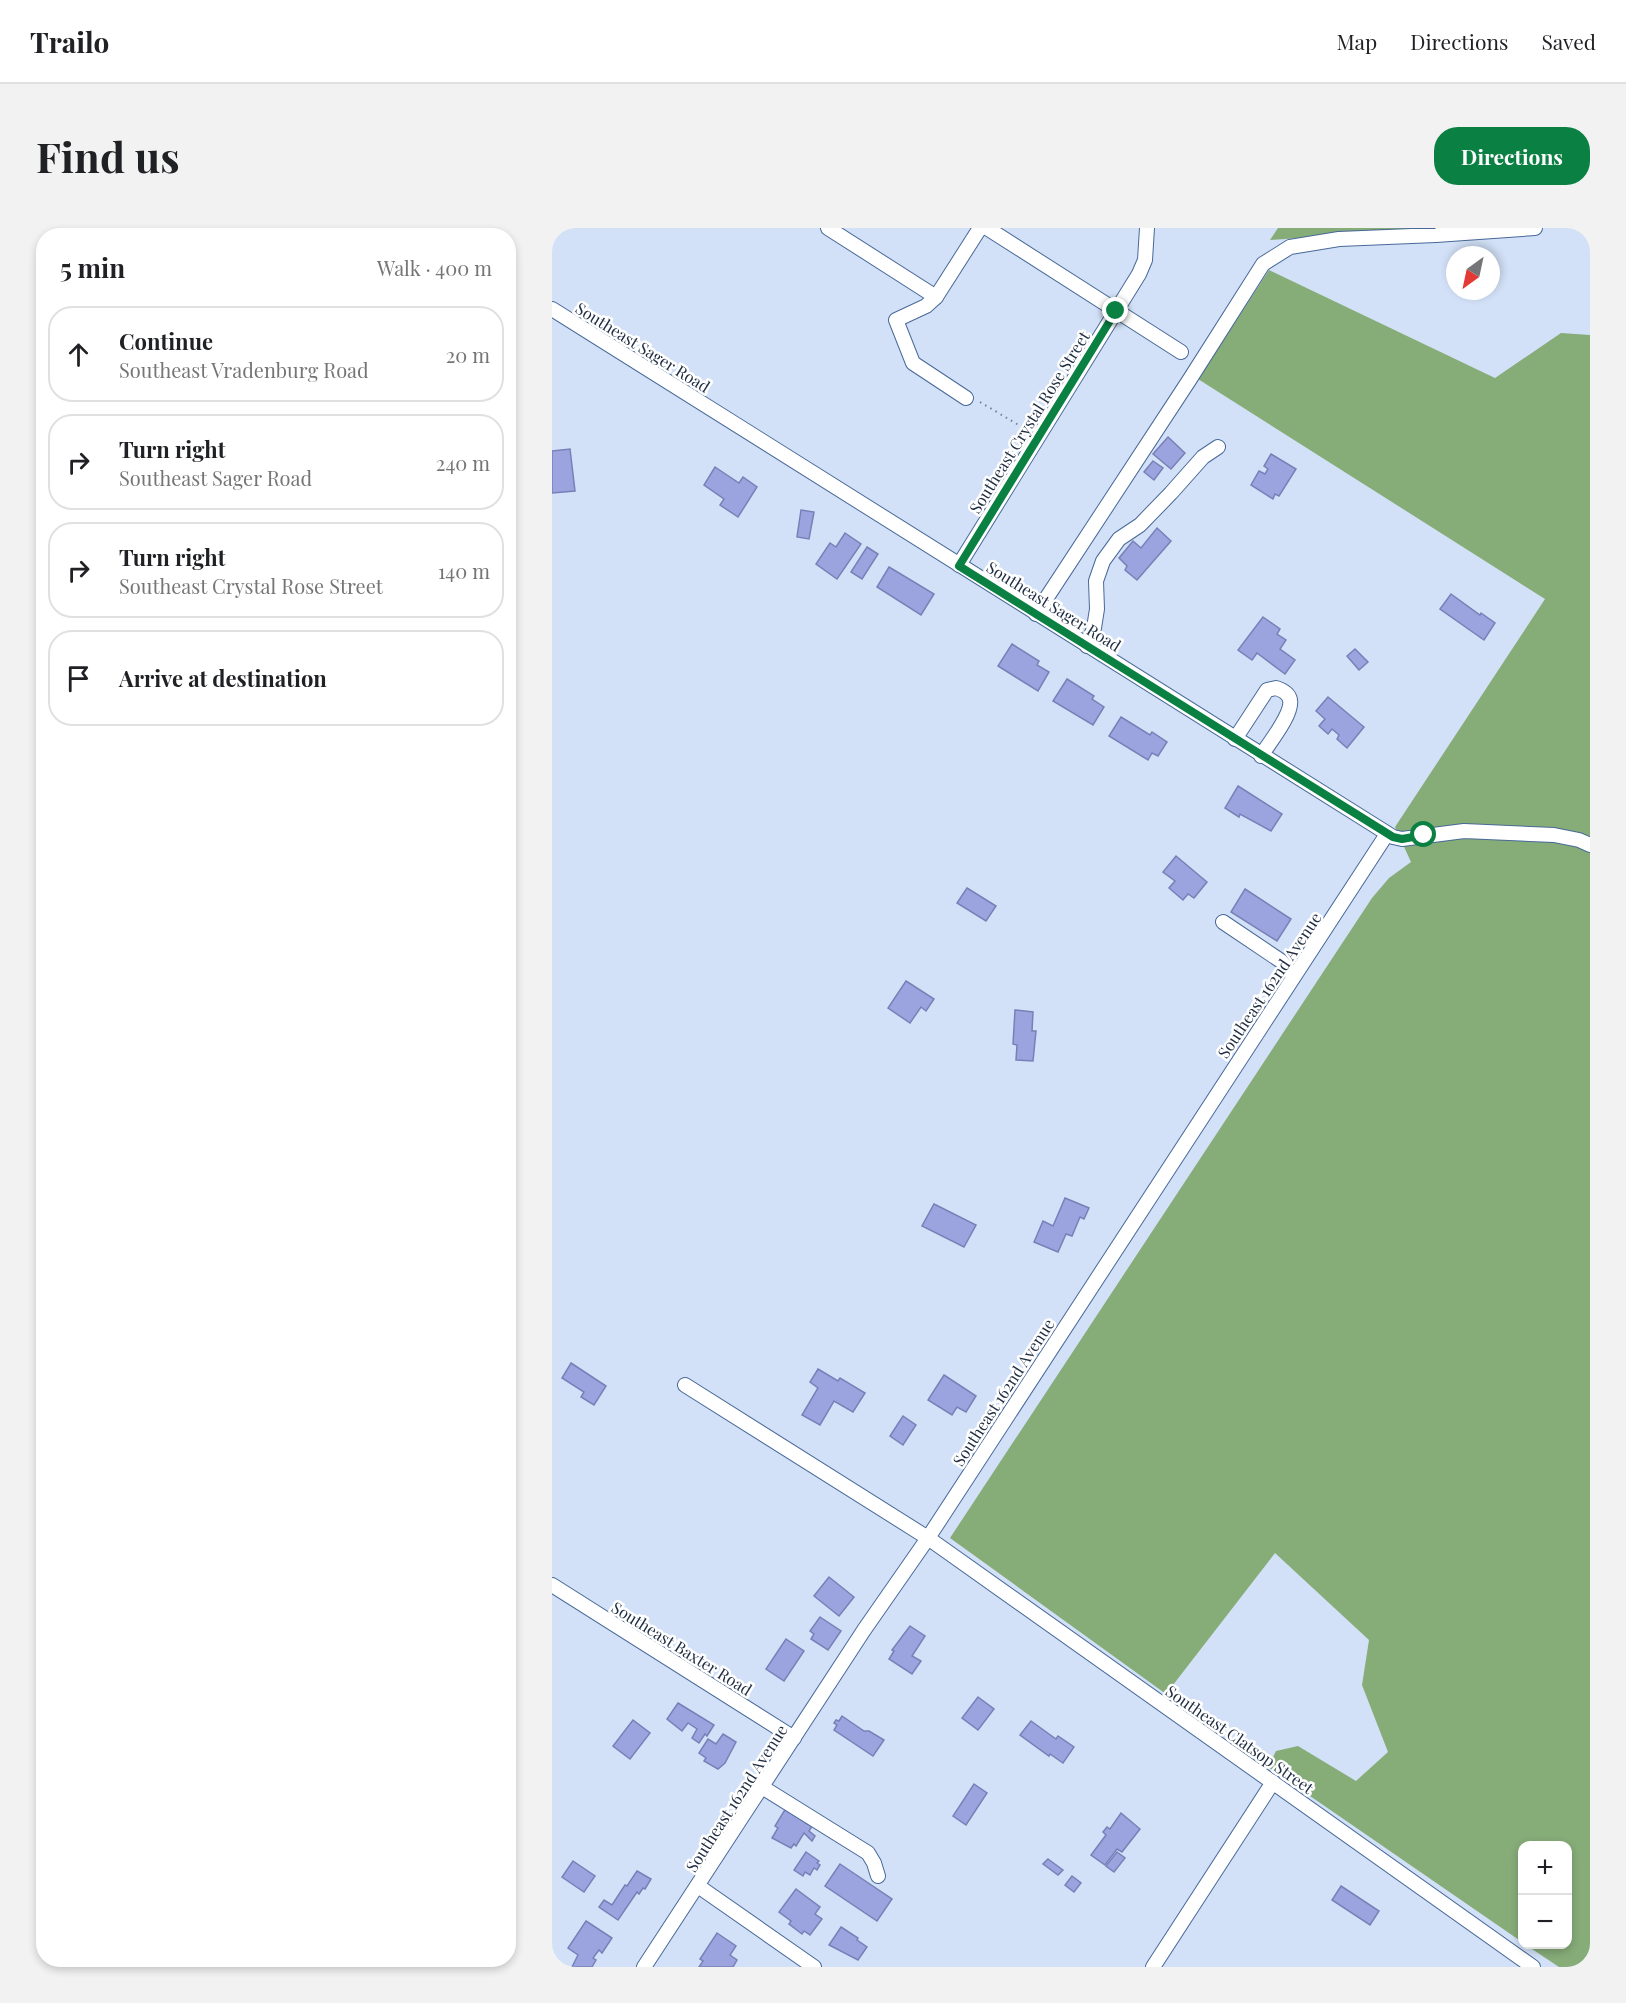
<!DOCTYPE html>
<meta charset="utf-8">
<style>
:root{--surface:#fff;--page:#f2f2f2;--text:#202124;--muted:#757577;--line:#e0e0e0;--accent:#0b8043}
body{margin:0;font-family:"Playfair Display",serif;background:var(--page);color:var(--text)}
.controls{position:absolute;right:18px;bottom:18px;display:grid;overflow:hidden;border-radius:12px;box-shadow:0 3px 9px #0003}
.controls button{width:54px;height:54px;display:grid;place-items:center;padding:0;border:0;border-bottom:2px solid var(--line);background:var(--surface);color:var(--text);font:30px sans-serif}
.compass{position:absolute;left:894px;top:18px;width:54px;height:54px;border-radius:50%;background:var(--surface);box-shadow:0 3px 9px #0003;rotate:213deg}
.stop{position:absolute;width:18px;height:18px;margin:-14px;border:4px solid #0b8043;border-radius:50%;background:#fff}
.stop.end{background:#0b8043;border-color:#fff;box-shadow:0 2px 6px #0008}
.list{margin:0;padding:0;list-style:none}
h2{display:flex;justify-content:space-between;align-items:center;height:78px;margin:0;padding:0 24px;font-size:26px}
h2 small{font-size:20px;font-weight:400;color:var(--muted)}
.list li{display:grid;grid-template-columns:39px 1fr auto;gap:18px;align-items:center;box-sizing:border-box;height:96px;margin:0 12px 12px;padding:0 12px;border:2px solid var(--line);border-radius:24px}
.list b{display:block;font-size:22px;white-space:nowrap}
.list p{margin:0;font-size:20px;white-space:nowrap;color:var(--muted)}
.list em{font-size:20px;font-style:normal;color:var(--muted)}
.icon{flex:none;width:33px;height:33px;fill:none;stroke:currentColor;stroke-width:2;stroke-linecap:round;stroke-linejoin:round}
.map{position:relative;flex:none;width:1038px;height:1739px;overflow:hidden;border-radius:24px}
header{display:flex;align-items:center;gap:36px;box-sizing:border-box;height:84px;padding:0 30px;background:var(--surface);border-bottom:2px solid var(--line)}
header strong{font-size:28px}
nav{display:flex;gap:33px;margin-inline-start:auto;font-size:21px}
.intro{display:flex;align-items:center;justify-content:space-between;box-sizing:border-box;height:144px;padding:0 36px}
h1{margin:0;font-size:42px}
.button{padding:15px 27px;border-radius:24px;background:var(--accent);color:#fff;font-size:21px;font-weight:700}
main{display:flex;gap:36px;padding:0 36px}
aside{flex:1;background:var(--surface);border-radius:24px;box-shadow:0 3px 9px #0003}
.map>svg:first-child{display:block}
.forest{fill:#86ac78}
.building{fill:#9ca4df;stroke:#7880b8;stroke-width:1.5}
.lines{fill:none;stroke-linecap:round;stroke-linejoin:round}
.minor-casing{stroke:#486999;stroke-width:16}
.path{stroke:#707f94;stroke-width:2;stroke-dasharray:1.5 4.5;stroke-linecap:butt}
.minor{stroke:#fff;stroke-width:14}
.route{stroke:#0b8043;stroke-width:8}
.labels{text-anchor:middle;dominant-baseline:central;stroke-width:5;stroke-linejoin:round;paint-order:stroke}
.street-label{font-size:16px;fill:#202e43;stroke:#fff}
</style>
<header>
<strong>Trailo</strong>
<nav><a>Map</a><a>Directions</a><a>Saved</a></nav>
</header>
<div class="intro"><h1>Find us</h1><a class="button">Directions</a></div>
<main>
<aside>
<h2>5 min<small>Walk · 400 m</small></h2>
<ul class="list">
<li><svg class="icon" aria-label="ahead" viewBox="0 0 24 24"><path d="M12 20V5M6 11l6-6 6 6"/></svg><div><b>Continue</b><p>Southeast Vradenburg Road</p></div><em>20 m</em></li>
<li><svg class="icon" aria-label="right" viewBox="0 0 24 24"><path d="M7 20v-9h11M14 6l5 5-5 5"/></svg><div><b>Turn right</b><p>Southeast Sager Road</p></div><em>240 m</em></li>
<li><svg class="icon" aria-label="right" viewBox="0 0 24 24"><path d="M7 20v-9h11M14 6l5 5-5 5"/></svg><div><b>Turn right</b><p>Southeast Crystal Rose Street</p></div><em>140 m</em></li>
<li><svg class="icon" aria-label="arrive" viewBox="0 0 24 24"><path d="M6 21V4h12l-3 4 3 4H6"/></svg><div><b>Arrive at destination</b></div></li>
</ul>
</aside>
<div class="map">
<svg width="1038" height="1739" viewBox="0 0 1038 1739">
<rect width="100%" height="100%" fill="#d2e1f7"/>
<g class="forest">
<polygon points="726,0 904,0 718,12"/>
<polygon points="717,42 943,150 1009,105 1038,107 1038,1739 1007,1739 974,1717 1016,1716 1016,1618 970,1618 970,1714 716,1539 724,1523 746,1518 804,1553 836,1524 810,1457 817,1412 723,1325 614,1466 398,1310 820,670 837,650 859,634 843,599 993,371 646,151"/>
</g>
<g class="building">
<polygon points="616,209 633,225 619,241 601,226"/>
<polygon points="18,221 23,263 0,265 0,223"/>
<polygon points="719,226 744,241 727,268 723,266 721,271 699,257 707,243 713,246 716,241 712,238"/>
<polygon points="601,233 611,240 602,252 592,244"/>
<polygon points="163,239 187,255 191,249 205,259 186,289 168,277 172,271 152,257"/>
<polygon points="249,282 262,284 257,311 245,309"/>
<polygon points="605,300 619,313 585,352 573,342 575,338 567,330 581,313 589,320"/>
<polygon points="293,305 309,316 285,351 264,336 278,315 284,319"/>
<polygon points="315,319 326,326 310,351 299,344"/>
<polygon points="337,339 382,366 369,387 325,359"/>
<polygon points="899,366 928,387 929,385 943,395 932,412 888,381"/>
<polygon points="711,389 728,401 725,406 734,412 728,421 743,432 733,446 705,425 700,432 686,422"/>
<polygon points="460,416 487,433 485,437 497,444 486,463 446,438"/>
<polygon points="803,421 816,434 807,442 795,428"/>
<polygon points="515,451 542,468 540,471 552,479 541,497 501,473"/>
<polygon points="776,469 812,499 795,520 785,511 787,507 780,501 776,506 767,498 773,491 764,483"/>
<polygon points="569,489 598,507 600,504 615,514 606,528 600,525 596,532 557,508"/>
<polygon points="686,558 730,586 719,603 688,586 687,589 673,580"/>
<polygon points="624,628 655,654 642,670 636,666 631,672 617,660 623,653 611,644"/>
<polygon points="415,660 444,678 434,693 405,675"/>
<polygon points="693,661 739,691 725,713 679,684"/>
<polygon points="354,753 382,771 374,783 369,779 358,795 336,780"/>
<polygon points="463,782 481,784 480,803 484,803 481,833 464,832 465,817 461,816"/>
<polygon points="513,970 537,980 532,991 528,989 520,1008 514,1006 506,1024 482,1014 491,993 501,998"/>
<polygon points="382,976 424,997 412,1019 370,998"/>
<polygon points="19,1135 54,1158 42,1177 29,1169 32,1164 10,1150"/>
<polygon points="266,1141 286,1153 288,1150 313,1165 301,1184 282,1173 268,1197 250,1187 266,1160 258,1154"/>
<polygon points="392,1147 424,1168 414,1184 405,1179 400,1187 376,1172"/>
<polygon points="351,1188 364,1197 351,1217 338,1208"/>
<polygon points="277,1349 302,1369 287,1388 262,1368"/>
<polygon points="268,1389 289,1403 276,1422 259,1411 262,1406 258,1403"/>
<polygon points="358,1398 373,1408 360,1428 369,1433 360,1446 337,1431 342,1423 340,1422"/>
<polygon points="234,1411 252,1423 232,1453 214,1441"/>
<polygon points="426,1469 442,1481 426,1502 410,1490"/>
<polygon points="126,1475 162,1497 155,1508 153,1506 147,1515 140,1510 145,1501 136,1495 130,1503 115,1491"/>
<polygon points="290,1488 312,1503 317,1503 332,1512 321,1528 282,1502 285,1497 282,1495 284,1492 287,1493"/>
<polygon points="81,1492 98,1505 78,1531 61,1518"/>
<polygon points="479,1493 504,1511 506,1508 522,1519 511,1535 498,1526 497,1528 468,1507"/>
<polygon points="171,1506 184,1514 173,1535 166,1541 152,1533 154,1530 147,1525 156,1511 164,1516"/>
<polygon points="422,1556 435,1565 414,1597 401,1588"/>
<polygon points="234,1580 255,1592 254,1595 260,1598 257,1603 263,1608 260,1613 252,1605 244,1618 242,1616 239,1620 220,1610 226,1600 223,1598"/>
<polygon points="569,1585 588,1601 570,1624 565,1621 553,1637 539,1627 554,1607 551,1604 555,1599 558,1601"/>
<polygon points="254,1624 267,1633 265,1635 268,1637 265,1642 262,1640 258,1647 253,1644 251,1648 242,1642"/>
<polygon points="565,1624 573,1630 562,1644 554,1638"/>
<polygon points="496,1631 511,1642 506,1647 491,1636"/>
<polygon points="21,1633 43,1648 32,1664 10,1649"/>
<polygon points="288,1636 340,1671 325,1693 273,1658"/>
<polygon points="85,1643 99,1651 93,1661 91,1660 87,1666 85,1664 66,1692 47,1679 52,1672 60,1677 73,1657 75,1658"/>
<polygon points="520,1648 529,1655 522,1664 513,1657"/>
<polygon points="789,1658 827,1683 818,1697 780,1672"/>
<polygon points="244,1661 268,1679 263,1686 270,1691 258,1707 252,1703 250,1706 237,1696 239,1693 227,1684"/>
<polygon points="34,1693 60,1710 50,1725 47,1722 41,1730 44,1732 40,1739 20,1739 26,1727 16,1720"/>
<polygon points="289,1699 306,1710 305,1712 315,1719 306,1732 277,1717"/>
<polygon points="165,1705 184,1718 178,1727 185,1732 181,1739 147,1739 151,1733 148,1731"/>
</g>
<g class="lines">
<defs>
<g id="minor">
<polyline points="276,0 384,69"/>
<polyline points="435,0 629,124"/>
<polyline points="0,81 841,609 850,611 912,603 1002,607 1027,612 1038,617"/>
<polyline points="414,170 361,135 344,92 374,78 384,69 428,0"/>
<polyline points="407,337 587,46 593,32 595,0"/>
<polyline points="484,386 638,151 711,36 738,19 787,11 884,7 983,0"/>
<polyline points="535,418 542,400 545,381 544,353 551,333 567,311 588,297 619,265 651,229 666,219"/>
<path d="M683 511 715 462 724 460C730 462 737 465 738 472 741 486 717 515 709 528"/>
<polyline points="671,694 729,733 742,748"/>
<polyline points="133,1157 376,1310 981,1739"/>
<polyline points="0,1357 242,1510"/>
<polyline points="210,1559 316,1625 322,1635 326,1648"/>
<polyline points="146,1658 262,1739"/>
<polyline points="92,1739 312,1402 376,1310 835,606"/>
<polyline points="601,1739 721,1554"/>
</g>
</defs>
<use href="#minor" class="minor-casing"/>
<polyline class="path" points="428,174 475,202"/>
<use href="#minor" class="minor"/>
</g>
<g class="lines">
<polyline class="route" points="564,83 407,338 841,609 850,611 872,607"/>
</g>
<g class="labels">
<g class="street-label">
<text transform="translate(91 119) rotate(32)">Southeast Sager Road</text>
<text transform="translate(477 194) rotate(-58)">Southeast Crystal Rose Street</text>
<text transform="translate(502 378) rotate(32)">Southeast Sager Road</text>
<text transform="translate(717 757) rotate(-56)">Southeast 162nd Avenue</text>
<text transform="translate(451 1164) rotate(-57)">Southeast 162nd Avenue</text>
<text transform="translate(130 1420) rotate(32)">Southeast Baxter Road</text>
<text transform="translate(688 1511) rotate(35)">Southeast Clatsop Street</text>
<text transform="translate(184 1570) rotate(-57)">Southeast 162nd Avenue</text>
</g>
</g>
</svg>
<div class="controls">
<button>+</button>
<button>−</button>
</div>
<svg class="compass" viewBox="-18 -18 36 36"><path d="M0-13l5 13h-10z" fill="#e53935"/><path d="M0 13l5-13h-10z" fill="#757577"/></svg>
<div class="stop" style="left:872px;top:607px"></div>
<div class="stop end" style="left:564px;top:83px"></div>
</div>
</main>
